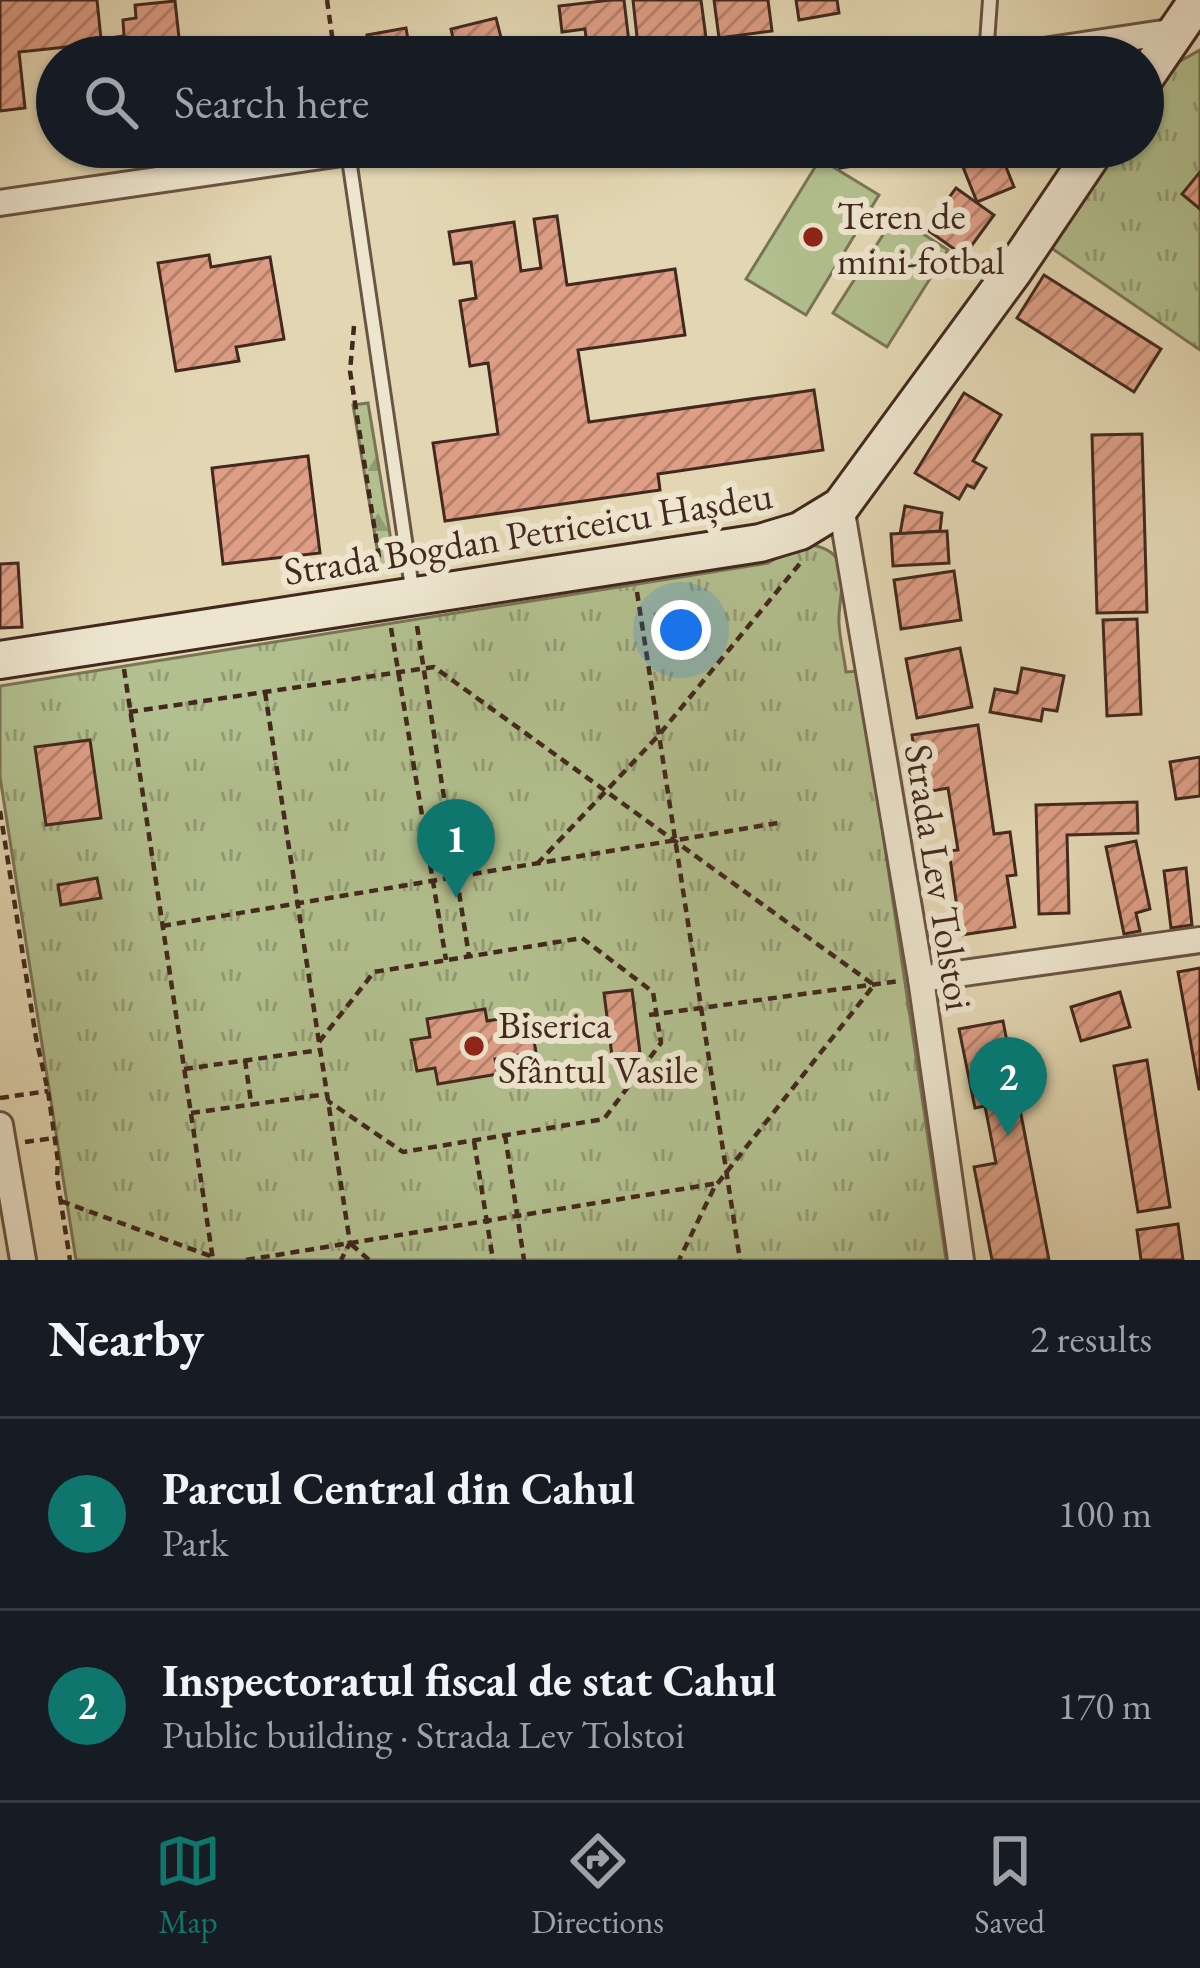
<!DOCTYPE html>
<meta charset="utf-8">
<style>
:root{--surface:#171b24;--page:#20242c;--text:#f1f3f6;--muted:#9ea1a6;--line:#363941;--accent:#0f766e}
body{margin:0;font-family:"EB Garamond",serif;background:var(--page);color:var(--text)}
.you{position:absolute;left:681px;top:630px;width:42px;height:42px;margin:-30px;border:9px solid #fff;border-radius:50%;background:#1a73e8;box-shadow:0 0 0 18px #1a73e833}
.badge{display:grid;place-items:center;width:78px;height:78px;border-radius:50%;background:var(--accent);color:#fff;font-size:39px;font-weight:700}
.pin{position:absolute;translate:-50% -99px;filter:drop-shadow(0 3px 6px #0008)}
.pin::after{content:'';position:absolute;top:63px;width:42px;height:36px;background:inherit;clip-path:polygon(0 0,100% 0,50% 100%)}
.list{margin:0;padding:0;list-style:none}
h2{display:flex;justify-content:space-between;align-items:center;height:156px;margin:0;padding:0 48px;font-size:51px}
h2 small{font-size:39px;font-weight:400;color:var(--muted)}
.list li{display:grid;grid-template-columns:78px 1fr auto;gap:36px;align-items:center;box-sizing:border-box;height:192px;padding:0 48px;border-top:3px solid var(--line)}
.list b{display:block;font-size:45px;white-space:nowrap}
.list p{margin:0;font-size:39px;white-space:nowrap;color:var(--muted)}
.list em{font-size:39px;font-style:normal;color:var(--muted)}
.icon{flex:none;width:66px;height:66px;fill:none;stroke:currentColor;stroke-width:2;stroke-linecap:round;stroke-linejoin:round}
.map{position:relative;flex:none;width:1200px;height:1260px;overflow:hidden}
.search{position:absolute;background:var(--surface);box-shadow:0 3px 9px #0004;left:36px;right:36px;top:36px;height:132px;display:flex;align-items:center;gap:30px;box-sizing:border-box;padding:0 42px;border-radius:66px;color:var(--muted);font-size:45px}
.sheet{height:540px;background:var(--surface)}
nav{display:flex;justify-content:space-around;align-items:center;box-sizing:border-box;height:168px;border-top:3px solid var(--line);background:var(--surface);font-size:33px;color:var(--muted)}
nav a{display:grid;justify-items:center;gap:6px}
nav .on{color:var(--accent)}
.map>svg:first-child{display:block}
.grass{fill:url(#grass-tufts);stroke:#7a7456;stroke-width:3}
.forest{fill:url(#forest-firs);stroke:#7a7456;stroke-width:3}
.pitch{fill:#b2bf8e;stroke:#7a7456;stroke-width:3}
.building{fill:url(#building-hatch);stroke:#42281e;stroke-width:3}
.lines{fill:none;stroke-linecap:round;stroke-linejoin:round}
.lane-casing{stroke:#6a5443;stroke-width:18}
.street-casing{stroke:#6a5443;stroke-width:30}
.secondary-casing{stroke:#42281e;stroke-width:42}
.path{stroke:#42281e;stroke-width:4.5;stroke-dasharray:9 6;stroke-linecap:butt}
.lane{stroke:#ede5ce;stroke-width:12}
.street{stroke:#ede5ce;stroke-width:24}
.secondary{stroke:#ede5ce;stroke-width:36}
.poi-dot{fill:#8f2418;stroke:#ede5ce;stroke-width:4.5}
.labels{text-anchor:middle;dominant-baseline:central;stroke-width:12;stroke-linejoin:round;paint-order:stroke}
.poi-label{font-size:39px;fill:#42281e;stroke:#ede5ce;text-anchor:start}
.street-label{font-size:39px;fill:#42281e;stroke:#ede5ce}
</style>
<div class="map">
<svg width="1200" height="1260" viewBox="0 0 1200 1260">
<defs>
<pattern id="grass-tufts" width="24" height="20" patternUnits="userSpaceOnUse" patternTransform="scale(3)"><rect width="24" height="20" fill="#b2bf8e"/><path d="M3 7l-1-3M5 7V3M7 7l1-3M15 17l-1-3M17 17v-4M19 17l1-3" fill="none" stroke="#929b73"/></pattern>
<pattern id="forest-firs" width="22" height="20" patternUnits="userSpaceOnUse" patternTransform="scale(3)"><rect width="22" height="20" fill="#b2bf8e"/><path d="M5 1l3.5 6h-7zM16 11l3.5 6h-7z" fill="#929b73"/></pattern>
<pattern id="building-hatch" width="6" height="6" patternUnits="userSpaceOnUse" patternTransform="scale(3)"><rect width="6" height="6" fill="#dd9e85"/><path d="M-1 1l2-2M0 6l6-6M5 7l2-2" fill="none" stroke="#b5816c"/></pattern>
</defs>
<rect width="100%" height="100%" fill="#e3d7b3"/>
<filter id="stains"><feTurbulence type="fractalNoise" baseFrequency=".00167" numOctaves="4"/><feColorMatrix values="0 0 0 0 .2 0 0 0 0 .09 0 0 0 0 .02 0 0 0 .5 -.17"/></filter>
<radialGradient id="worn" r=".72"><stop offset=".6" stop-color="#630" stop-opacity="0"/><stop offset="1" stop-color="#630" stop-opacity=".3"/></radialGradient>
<g class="grass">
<polygon points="1200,50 1200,350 1047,245 1113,147 1143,147 1143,104 1166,69"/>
<path d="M812 545C858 553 837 594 839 624 840 640 844 656 846 672L859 671 946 1260H76L0 777V686L768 563 793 548Z"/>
</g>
<polygon class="forest" points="368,403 396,570 381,572 353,405"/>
<g class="pitch">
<polygon points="820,159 879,195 806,315 746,279"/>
<polygon points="895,216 948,250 887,347 833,313"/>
</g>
<g class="building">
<polygon points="0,0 97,0 101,39 124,36 123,20 136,18 135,5 175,1 180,47 130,52 130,57 77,57 76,46 19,52 25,108 0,111"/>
<polygon points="611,0 624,0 630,51 588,56 585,29 562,32 559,6"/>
<polygon points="633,0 701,0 706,38 638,46"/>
<polygon points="714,0 768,0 772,31 719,38"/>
<polygon points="796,0 837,0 839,13 799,20"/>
<polygon points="496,18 506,57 457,57 451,29"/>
<polygon points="406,28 411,57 371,57 367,35"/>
<polygon points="836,147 895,147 897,159 840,168"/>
<polygon points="955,147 998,147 1014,187 977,202"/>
<polygon points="1200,172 1200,209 1182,194"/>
<polygon points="956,188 994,215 964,256 926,229"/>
<polygon points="557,216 567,285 675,269 685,335 578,350 589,422 814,390 823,450 658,474 660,490 445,521 433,443 498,434 488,363 470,366 460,301 476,298 471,262 454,264 449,232 514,222 521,271 541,268 534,219"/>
<polygon points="209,255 211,267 270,257 284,339 236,347 239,361 176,371 158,263"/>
<polygon points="1044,275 1161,349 1134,392 1017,318"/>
<polygon points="964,393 1001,415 973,461 986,468 974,488 967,485 959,499 915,473"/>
<polygon points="1142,434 1147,612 1097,613 1092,435"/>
<polygon points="308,456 320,553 223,564 212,468"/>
<polygon points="905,506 942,513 940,531 900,534"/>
<polygon points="947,531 949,563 893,566 891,534"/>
<polygon points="18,563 22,627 0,628 0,564"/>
<polygon points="954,571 961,620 901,629 894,580"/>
<polygon points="1137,619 1141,714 1107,716 1103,620"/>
<polygon points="960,648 972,707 917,718 906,659"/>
<polygon points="1022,668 1064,676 1057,711 1043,709 1041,721 990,712 995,689 1017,693"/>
<polygon points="978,725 994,834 1010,832 1016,875 1007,876 1015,927 961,935 949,851 958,850 948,788 921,793 912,735"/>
<polygon points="90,740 101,818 46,825 35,747"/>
<polygon points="1200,757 1200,796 1176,799 1170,762"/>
<polygon points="1137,802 1138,833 1067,835 1069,913 1039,914 1036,805"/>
<polygon points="1136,841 1150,909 1136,913 1140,931 1124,934 1106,847"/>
<polygon points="1186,868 1192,925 1171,928 1164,871"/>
<polygon points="97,878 101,898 61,905 58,885"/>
<polygon points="1200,968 1200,1089 1199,1089 1178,972"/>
<polygon points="632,990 640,1053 612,1056 604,993"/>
<polygon points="1120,992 1130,1027 1081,1041 1071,1007"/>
<polygon points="485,1009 487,1021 529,1014 536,1052 495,1059 498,1074 438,1084 435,1068 417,1071 411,1040 430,1037 427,1019"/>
<polygon points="1003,1021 1049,1260 992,1260 974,1167 996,1163 985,1106 975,1108 959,1029"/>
<polygon points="1147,1060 1170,1207 1138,1212 1114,1066"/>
<polygon points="1178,1224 1183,1260 1141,1260 1137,1230"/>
</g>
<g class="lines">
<defs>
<g id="lane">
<polyline points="986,57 990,0"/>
<polyline points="348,152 413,595"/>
</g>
<g id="street">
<polyline points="1004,57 1176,31"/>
<polyline points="0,203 383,147"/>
<polyline points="841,506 921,979 961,1260"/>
<polyline points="921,979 1200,940"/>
<polyline points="0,1125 23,1260"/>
</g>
<g id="secondary">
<polyline points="1143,80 1198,0"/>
<polyline points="0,660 760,543 800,531 841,506 1014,270 1097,147"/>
</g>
</defs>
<use href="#lane" class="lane-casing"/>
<use href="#street" class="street-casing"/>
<use href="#secondary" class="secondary-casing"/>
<g class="path">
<polyline points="327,0 335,57"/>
<polyline points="354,326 350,371 381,570"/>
<polyline points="637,592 740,1260"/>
<polyline points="417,626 469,956"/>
<polyline points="391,628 446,960"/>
<polyline points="124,669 213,1260"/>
<polyline points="265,692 350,1243 341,1260"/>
<polyline points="129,712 434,667 874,985 714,1188 679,1260"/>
<polyline points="0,811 36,1038 48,1091 58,1161 57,1178 70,1260"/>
<polyline points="537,864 658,736 802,561"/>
<polyline points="162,926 778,823"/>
<polyline points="649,1015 899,981"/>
<polyline points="319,1042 374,972 582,938 653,992 661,1043 604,1119 403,1152 328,1101"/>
<polyline points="245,1060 251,1102"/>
<polyline points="184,1069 320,1050"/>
<polyline points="0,1098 48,1091"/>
<polyline points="191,1113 327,1094"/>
<polyline points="505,1135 524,1260"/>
<polyline points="474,1141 493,1260"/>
<polyline points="25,1142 55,1138"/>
<polyline points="61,1201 213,1257"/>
<polyline points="351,1244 369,1260"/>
<polyline points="246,1260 719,1183"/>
</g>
<use href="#lane" class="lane"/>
<use href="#street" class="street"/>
<use href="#secondary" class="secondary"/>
</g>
<g class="poi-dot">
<circle cx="813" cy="237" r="12"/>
<circle cx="474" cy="1046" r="12"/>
</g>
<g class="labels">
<g class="poi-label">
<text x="837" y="215">Teren de<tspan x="837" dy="45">mini-fotbal</tspan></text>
<text x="498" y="1024">Biserica<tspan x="498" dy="45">Sfântul Vasile</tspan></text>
</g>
<g class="street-label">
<text transform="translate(528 533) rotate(-9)">Strada Bogdan Petriceicu Hașdeu</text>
<text transform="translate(939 877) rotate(81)">Strada Lev Tolstoi</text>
</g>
</g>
<rect width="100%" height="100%" filter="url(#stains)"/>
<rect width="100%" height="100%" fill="url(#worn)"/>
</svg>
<div class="you"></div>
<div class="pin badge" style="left:456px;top:898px">1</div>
<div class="pin badge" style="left:1008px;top:1136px">2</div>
<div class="search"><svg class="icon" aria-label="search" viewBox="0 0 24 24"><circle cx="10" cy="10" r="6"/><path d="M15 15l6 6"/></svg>Search here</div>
</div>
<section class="sheet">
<h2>Nearby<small>2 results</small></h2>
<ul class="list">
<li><span class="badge">1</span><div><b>Parcul Central din Cahul</b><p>Park</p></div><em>100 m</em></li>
<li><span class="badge">2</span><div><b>Inspectoratul fiscal de stat Cahul</b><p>Public building · Strada Lev Tolstoi</p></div><em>170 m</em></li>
</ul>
</section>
<nav>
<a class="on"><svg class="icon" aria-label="map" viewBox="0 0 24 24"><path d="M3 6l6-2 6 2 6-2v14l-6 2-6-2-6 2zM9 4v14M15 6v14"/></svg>Map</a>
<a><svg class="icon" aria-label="directions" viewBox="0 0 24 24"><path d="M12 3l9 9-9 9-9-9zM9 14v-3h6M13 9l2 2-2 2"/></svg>Directions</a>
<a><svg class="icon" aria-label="saved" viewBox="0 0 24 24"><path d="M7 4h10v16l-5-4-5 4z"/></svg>Saved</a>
</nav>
